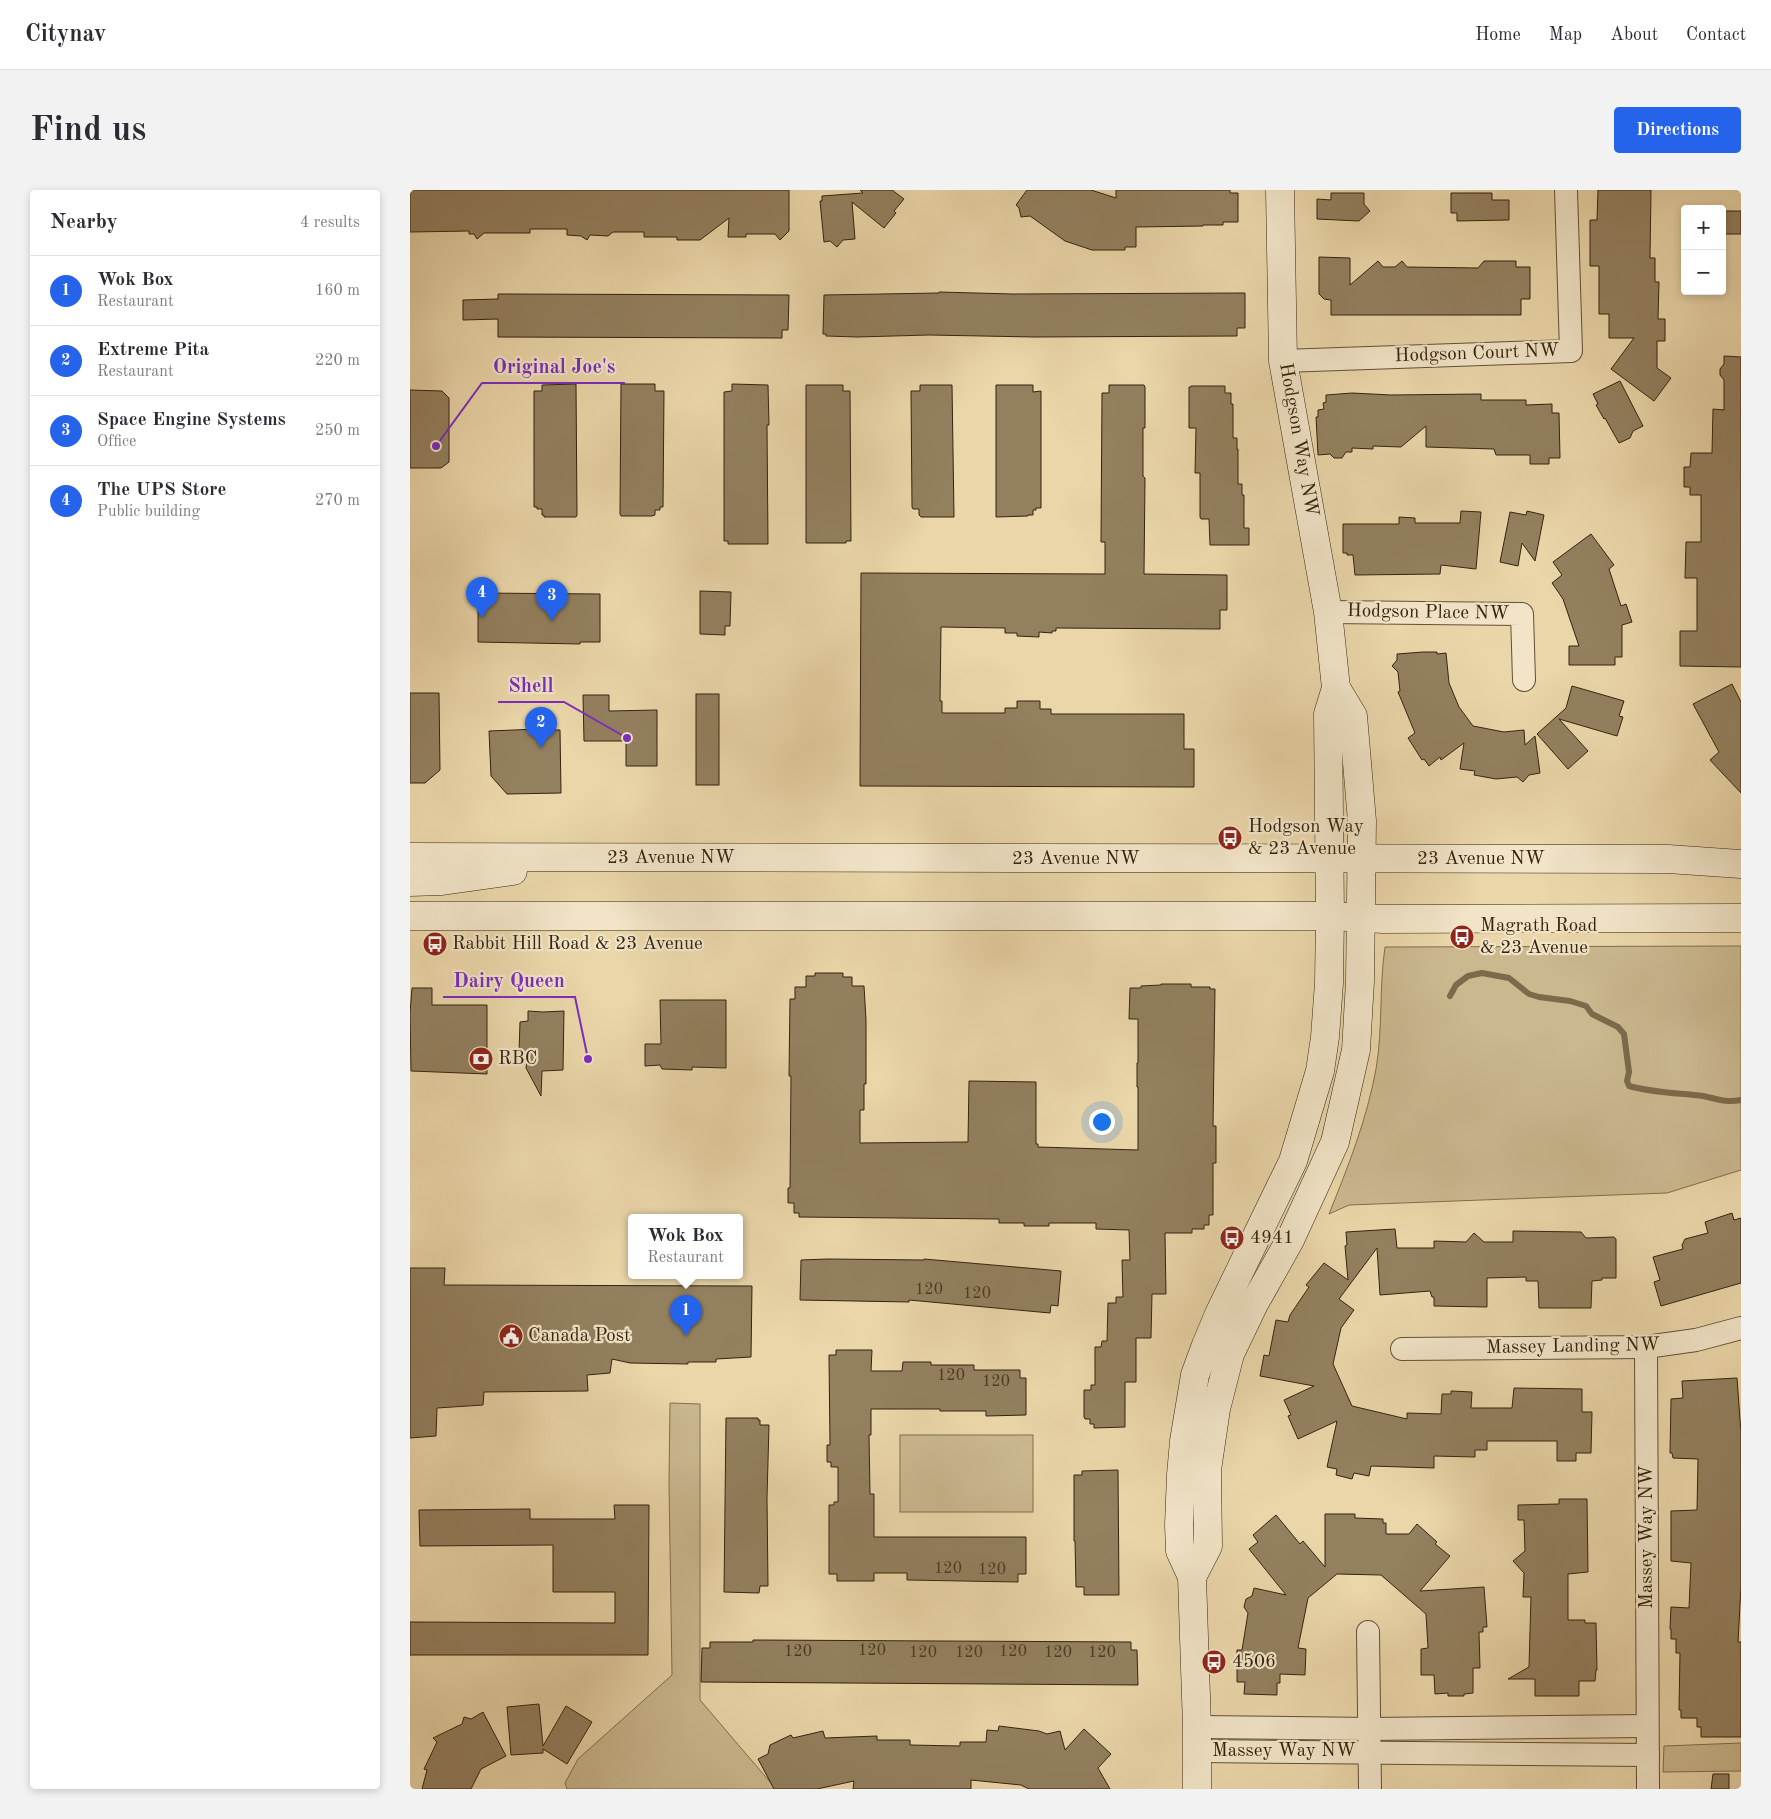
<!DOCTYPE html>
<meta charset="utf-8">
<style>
:root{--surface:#fff;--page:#f2f2f3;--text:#2b2b33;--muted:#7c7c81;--line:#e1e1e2;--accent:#2563eb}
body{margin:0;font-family:"Old Standard TT",serif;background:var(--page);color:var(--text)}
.controls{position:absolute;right:15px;top:15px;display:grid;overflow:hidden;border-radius:5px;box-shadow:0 2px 8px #0003}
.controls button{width:45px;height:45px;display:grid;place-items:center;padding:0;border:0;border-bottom:1px solid var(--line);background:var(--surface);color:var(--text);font:25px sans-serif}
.you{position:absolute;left:691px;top:931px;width:18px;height:18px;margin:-12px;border:4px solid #fff;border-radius:50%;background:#1a73e8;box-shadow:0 0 0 8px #1a73e833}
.badge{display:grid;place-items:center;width:32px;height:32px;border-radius:50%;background:var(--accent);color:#fff;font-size:16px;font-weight:700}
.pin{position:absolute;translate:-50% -41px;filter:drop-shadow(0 1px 2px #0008)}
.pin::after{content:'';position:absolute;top:26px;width:18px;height:15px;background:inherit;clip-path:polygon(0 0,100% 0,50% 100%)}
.popup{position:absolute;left:218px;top:1024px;width:115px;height:65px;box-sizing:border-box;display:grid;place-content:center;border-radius:5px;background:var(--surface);filter:drop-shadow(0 1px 4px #0005);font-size:16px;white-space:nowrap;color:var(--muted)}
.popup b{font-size:19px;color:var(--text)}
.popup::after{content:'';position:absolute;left:50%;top:100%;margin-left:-10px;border:10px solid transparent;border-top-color:var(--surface)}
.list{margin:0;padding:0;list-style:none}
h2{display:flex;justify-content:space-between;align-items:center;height:65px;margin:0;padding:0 20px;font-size:21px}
h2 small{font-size:16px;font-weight:400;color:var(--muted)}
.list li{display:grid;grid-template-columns:32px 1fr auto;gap:15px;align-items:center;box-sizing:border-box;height:70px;padding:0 20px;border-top:1px solid var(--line)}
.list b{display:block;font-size:19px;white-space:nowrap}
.list p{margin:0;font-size:16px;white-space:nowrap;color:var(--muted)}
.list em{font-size:16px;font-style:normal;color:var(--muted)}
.map{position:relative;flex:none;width:1331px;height:1599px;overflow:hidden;border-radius:5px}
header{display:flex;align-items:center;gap:30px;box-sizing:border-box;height:70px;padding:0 25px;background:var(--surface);border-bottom:1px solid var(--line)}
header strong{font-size:24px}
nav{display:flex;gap:28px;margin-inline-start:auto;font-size:18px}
.intro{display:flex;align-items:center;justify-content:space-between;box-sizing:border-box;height:120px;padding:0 30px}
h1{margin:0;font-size:35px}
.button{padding:12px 22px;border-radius:5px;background:var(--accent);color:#fff;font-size:18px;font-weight:700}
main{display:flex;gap:30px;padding:0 30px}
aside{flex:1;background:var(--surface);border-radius:5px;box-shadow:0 2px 8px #0003}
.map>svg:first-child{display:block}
.green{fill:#cbb88f;stroke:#806e4e}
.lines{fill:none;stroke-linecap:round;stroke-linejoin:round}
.stream{stroke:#7c6a4b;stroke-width:6}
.building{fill:#93805f;stroke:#35230e}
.street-casing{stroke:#625035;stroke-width:24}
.secondary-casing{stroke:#35230e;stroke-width:29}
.street{stroke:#f1e4c7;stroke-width:22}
.secondary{stroke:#f1e4c7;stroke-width:28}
.labels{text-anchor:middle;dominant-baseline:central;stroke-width:4.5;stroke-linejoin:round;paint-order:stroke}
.number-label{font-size:16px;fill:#4c3a22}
.street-label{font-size:19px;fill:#35230e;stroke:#f1e4c7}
.poi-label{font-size:19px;fill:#35230e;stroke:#f1e4c7;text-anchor:start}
.leader{fill:none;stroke:#7b2cbf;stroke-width:2}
.callout-dot{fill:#7b2cbf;stroke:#f1e4c7;stroke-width:2}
.callout-label{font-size:20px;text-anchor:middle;font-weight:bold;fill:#7b2cbf;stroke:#f1e4c7;stroke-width:4.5;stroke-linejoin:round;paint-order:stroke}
</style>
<header>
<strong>Citynav</strong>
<nav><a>Home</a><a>Map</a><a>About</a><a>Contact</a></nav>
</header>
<div class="intro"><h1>Find us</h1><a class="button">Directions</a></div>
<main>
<aside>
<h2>Nearby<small>4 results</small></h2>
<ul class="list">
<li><span class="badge">1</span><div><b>Wok Box</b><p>Restaurant</p></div><em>160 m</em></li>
<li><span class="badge">2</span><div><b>Extreme Pita</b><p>Restaurant</p></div><em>220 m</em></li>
<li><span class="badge">3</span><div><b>Space Engine Systems</b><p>Office</p></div><em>250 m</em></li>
<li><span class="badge">4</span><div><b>The UPS Store</b><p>Public building</p></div><em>270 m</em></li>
</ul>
</aside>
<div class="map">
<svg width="1331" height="1599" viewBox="0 0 1331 1599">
<rect width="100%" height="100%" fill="#ead6a9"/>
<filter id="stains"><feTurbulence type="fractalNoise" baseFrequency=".004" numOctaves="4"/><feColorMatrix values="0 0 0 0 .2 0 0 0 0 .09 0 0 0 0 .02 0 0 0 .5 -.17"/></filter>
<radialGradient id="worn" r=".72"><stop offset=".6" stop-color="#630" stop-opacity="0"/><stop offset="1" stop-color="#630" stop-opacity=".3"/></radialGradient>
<g class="green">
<path d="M1331 756V980L1257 1003 939 1015 919 1024C938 977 957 929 966 879 973 839 969 797 975 757Z"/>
<polygon points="260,1213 290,1214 290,1510 366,1599 157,1599 155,1593 168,1569 262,1485 259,1292"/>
<rect x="490" y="1245" width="133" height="77"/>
<polygon points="1331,1553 1331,1581 1253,1582 1254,1556"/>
</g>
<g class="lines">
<path class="stream" d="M1040 806 1046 795 1058 786 1072 783 1099 788 1119 804 1129 807 1160 811 1176 816 1182 824 1208 837 1214 844 1219 882 1217 891 1219 896C1244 903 1268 903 1293 906 1308 909 1315 913 1331 910"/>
</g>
<g class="building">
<polygon points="0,0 379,0 379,41 370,50 365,44 336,44 336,47 318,47 319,28 290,50 267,50 267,47 234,47 234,42 203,42 198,46 180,45 177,50 171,46 157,45 157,39 120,39 120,43 74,43 67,49 64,44 59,44 59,41 0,42"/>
<polygon points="450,0 482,0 494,9 484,21 486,23 474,38 442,12 445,49 433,50 427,57 420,51 414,52 410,11 412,11 412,6 453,3"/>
<polygon points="617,0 681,0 706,8 706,0 820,0 820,3 828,3 828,32 813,32 813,35 793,35 793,36 726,37 726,57 715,57 715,60 682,60 655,51 620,26 611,27 609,18 606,15"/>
<polygon points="1188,0 1241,0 1240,68 1245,68 1245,92 1249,92 1248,129 1255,129 1255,151 1247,151 1247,178 1261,188 1244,211 1201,179 1224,148 1199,148 1199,124 1189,124 1189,76 1180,76 1180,30 1187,30"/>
<polygon points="921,3 954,3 954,14 960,21 949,31 907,29 907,9 921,10"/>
<polygon points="1041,3 1082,3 1082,10 1099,10 1099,30 1047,31 1047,23 1041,23"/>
<polygon points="1315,21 1331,21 1331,44 1314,44"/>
<polygon points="909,67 940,68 940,95 968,71 973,77 985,77 992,71 997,77 1068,78 1074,71 1106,71 1106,77 1120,77 1120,109 1111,109 1111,125 921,125 921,110 914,109 909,104"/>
<polygon points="529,102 603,104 835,103 835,138 827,138 827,146 624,147 519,145 447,147 416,146 416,144 413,144 414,105 529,103"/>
<polygon points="88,104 379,105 378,140 372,140 372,148 88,147 88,129 53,130 53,110 88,109"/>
<polygon points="1314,166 1331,167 1331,477 1270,476 1270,441 1287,441 1287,388 1275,388 1276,352 1291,352 1291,305 1280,305 1280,297 1274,297 1274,277 1280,277 1281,263 1302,263 1303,219 1314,220 1314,190 1310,185 1310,179 1314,174"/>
<polygon points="1210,191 1233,236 1223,241 1220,248 1209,253 1195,228 1194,229 1186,215 1188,214 1183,204"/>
<polygon points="166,194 167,325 166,327 134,327 134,325 132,325 132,319 127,319 127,317 124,317 124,201 132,201 132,195"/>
<polygon points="211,194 245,194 245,201 254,201 253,317 250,317 250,320 245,320 245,325 242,326 211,326 210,324"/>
<polygon points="322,194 358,195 359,235 357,235 358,354 318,354 318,351 314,351 314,202 322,201"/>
<polygon points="396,195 433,195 433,201 440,201 441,351 436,351 436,353 396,353"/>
<polygon points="510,195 542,195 544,327 511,327 509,325 509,319 503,319 502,317 501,201 510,201"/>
<polygon points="586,195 623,195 623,202 631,201 631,318 626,318 626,320 623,320 623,325 618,325 618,326 586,327"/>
<polygon points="699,195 734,195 735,197 735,238 733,238 733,286 735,288 734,384 817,385 817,420 810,420 810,439 646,438 646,441 642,441 642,443 629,442 629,447 607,446 607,443 595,443 595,438 531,437 530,511 532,511 532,523 595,523 595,518 607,518 607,511 630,511 630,519 641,519 641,524 774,524 774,559 784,559 784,597 450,596 451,383 695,384 695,352 691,352 692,203 699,203"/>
<polygon points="781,196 815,196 815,203 821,203 821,214 823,214 823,248 827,248 827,259 828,259 828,294 832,294 832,305 834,305 834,338 839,338 839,355 800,355 799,329 791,329 790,327 790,283 785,283 786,238 779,238 779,197 781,197"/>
<polygon points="0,200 32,201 39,208 39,272 31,278 0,278"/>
<polygon points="942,203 981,205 1071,204 1071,210 1116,210 1116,215 1142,214 1142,223 1149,223 1150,268 1139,268 1139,274 1120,274 1120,265 1086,265 1084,259 1016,257 1016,236 991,257 963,256 963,259 942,258 942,262 936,262 932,268 924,268 920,264 908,265 906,227 908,227 908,220 914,219 913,213 916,212 916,205"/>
<polygon points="1051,321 1071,322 1066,379 1031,375 1030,384 945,385 943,365 937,365 937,363 933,363 933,334 989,334 989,327 1005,328 1005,333 1050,333"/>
<polygon points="1117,321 1134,325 1125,371 1112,353 1108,376 1090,372 1100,322 1116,325"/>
<polygon points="1181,344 1204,375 1199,379 1211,416 1216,414 1222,432 1212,435 1212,467 1205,467 1205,475 1159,475 1159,456 1169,456 1153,409 1142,393 1152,385 1143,372"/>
<polygon points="290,401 321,402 320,436 315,436 315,445 290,444"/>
<polygon points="68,403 190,404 190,452 170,452 170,454 68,452"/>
<polygon points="1013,462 1027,462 1027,464 1036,463 1039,493 1049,517 1063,536 1094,542 1114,540 1115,555 1125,546 1130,583 1119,585 1113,592 1107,587 1086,589 1064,585 1065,581 1050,579 1054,553 1031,570 1030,567 1019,576 1014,569 1012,570 998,548 1005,543 988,502 990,501 988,482 982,476 987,470 987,464"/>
<polygon points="1322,494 1331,512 1331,603 1300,570 1309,562 1283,514"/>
<polygon points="1162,496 1214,511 1209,526 1213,527 1207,546 1149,529 1178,561 1158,579 1127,544 1156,518"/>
<polygon points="0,503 29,503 30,580 15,593 0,593"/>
<rect x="286" y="504" width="23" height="91"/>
<polygon points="173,505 199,505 199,521 247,520 247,576 216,576 216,551 174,551"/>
<polygon points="129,539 129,540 150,540 151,603 97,604 81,586 79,541"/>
<polygon points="405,783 433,783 433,787 442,787 442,796 454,796 456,830 456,894 454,894 454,920 450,920 450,953 558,952 559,891 626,892 626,954 628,954 628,957 728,960 728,897 727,897 727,873 728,873 728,829 719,829 720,798 731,798 731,796 751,795 751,794 781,794 781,797 800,797 800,799 805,799 803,936 806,936 806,973 803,973 803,1025 799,1025 799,1035 794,1035 794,1039 782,1039 782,1043 755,1043 756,1104 742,1104 741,1148 726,1148 726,1192 715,1192 715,1237 684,1238 684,1234 680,1234 680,1229 675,1229 674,1227 674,1200 681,1200 681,1195 685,1195 685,1157 691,1157 692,1151 697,1151 698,1113 706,1113 706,1107 713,1107 712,1070 720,1070 719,1040 686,1039 686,1033 639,1033 639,1036 614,1036 614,1033 589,1033 589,1029 389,1027 389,1023 384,1023 384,1013 378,1013 378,998 380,998 381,886 379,886 380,809 385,809 385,797 396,797 396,786 405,786"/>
<polygon points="2,798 22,798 22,815 77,815 77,884 1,881 0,823"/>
<polygon points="250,810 316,810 316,878 282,877 282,880 252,879 250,875 235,876 235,854 251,854"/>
<polygon points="118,821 133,822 154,821 153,880 132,881 131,906 116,878 118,863 109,863 110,832 118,831"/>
<polygon points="1322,1023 1324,1030 1331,1028 1331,1093 1251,1116 1244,1092 1250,1090 1243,1067 1273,1059 1272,1055 1275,1049 1298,1043 1295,1032"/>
<polygon points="985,1039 987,1058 1024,1058 1024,1051 1056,1052 1064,1043 1074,1052 1103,1052 1103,1041 1171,1042 1176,1048 1204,1047 1206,1049 1206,1088 1192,1088 1192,1090 1182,1091 1181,1118 1129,1118 1128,1091 1116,1091 1116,1087 1077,1088 1077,1117 1024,1116 1024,1107 1022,1107 1020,1101 970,1105 967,1058 929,1109 944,1120 931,1138 923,1174 942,1216 997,1229 997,1223 1031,1224 1032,1204 1041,1204 1041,1201 1062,1202 1061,1218 1102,1218 1104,1198 1172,1199 1172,1222 1182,1222 1181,1263 1166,1263 1166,1271 1147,1271 1147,1251 1077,1251 1077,1260 1065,1260 1065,1267 1024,1266 1024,1278 961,1276 959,1286 944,1283 942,1289 926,1285 927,1279 917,1277 927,1231 888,1249 878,1226 881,1225 874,1210 904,1196 850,1186 854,1165 859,1166 866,1130 878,1132 880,1125 899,1097 896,1095 914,1073 938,1090 935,1056 937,1055 936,1042"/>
<polygon points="418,1069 514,1070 514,1069 651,1081 648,1116 641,1115 640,1123 499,1110 499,1112 390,1110 391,1070"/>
<polygon points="0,1078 35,1078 34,1095 342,1096 341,1167 306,1169 306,1172 278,1172 278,1174 220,1173 202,1169 200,1183 177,1185 178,1201 74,1202 73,1215 27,1218 26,1246 0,1248"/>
<polygon points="426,1160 462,1160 461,1181 492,1181 493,1172 521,1172 521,1175 564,1175 564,1180 610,1180 610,1188 616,1188 616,1225 576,1226 576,1221 530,1221 530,1219 461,1219 461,1245 459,1245 460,1304 464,1304 464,1347 616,1347 616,1384 608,1384 608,1392 497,1390 497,1383 464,1383 464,1391 427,1391 427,1384 419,1384 419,1315 424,1315 424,1312 428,1312 428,1277 421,1277 421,1272 417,1272 417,1255 420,1255 419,1165 426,1165"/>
<polygon points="1327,1188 1331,1243 1331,1396 1328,1452 1331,1452 1331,1547 1291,1547 1291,1537 1287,1537 1287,1528 1271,1528 1271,1520 1269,1520 1270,1463 1266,1463 1266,1449 1261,1449 1261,1439 1260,1439 1261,1417 1279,1418 1281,1373 1261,1371 1261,1321 1287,1320 1288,1269 1263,1268 1262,1263 1260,1263 1261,1209 1273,1208 1272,1191"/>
<polygon points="316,1228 348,1228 348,1230 350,1230 350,1235 359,1235 357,1308 358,1396 350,1396 349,1403 314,1402"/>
<polygon points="708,1280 709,1405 674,1405 674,1397 666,1397 665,1351 664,1351 664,1285 672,1285 672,1281"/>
<polygon points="1149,1309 1177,1309 1178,1382 1158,1384 1158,1430 1175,1430 1175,1433 1186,1433 1187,1480 1186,1480 1185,1491 1169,1491 1169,1506 1125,1506 1125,1489 1098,1489 1119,1477 1121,1407 1113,1407 1114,1383 1103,1371 1115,1361 1114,1330 1108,1330 1108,1315 1149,1314"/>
<polygon points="204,1315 239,1315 238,1465 0,1465 0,1432 205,1433 205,1402 143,1402 143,1355 10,1356 9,1320 120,1319 120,1329 205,1329"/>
<polygon points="915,1324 945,1324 945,1328 973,1329 973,1333 976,1333 976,1344 999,1344 1007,1334 1027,1352 1025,1354 1040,1366 1010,1401 1074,1397 1077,1437 1073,1437 1073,1442 1069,1442 1070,1478 1063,1478 1063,1503 1054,1504 1054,1506 1038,1506 1038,1503 1025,1504 1024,1485 1011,1485 1011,1459 1018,1458 1016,1424 971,1385 927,1384 898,1408 888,1458 896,1459 895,1485 870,1484 870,1493 867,1493 867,1505 834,1504 835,1492 827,1492 827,1460 832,1460 838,1423 834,1417 836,1409 842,1406 844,1398 876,1405 839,1359 848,1352 843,1345 866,1325 890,1354 893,1351 915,1377"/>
<polygon points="343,1450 721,1452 721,1460 727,1460 728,1495 291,1492 292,1458 300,1458 300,1452 343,1452"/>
<polygon points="129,1514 133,1556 156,1516 182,1532 157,1574 133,1559 133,1563 101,1565 97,1517"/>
<polygon points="73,1522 96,1566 71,1579 61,1599 12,1599 17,1580 14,1579 27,1552 23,1548 52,1534 54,1527 61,1529"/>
<polygon points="589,1536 629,1541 637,1544 650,1541 655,1560 674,1539 701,1564 688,1578 700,1599 619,1599 611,1595 561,1590 561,1599 443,1599 444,1591 407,1599 364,1599 348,1569 358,1564 360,1555 381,1545 383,1548 413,1541 415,1548 467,1546 467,1550 500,1550 500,1555 550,1556 550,1552 576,1552 577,1540 588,1541"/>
<polygon points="1303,1584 1319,1584 1319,1599 1301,1599"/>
</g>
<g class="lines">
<defs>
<g id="street">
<polyline points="873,171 1161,161 1156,0"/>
<polyline points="918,422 1112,424 1114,490"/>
<polyline points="1236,1157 1238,1599"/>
<polyline points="992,1159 1236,1157 1286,1150 1331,1138"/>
<polyline points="958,1442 960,1599"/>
<polyline points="787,1537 960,1539 1237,1536"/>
<polyline points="788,1561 1238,1565"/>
</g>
<g id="secondary">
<polyline points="0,667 1258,669 1331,674"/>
<polyline points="0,692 32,691 103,681"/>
<polyline points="0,726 920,726 973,729 1331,728"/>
<polyline points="782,1387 798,1356 797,1280 806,1219 820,1164 844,1114 880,1050 925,952 946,860 950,791 952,631 943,526 926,498"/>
<polyline points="787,1599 787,1537 782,1387 770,1361 769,1335 771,1285 774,1251 785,1185 796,1155 809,1124 883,971 910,881 915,847 919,793 920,726 918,524 926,498 918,422 873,171 870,0"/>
</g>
</defs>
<use href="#street" class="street-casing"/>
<use href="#secondary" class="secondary-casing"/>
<use href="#street" class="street"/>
<use href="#secondary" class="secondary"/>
</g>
<defs>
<symbol id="bus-disc" viewBox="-11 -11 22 22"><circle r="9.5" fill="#8f2418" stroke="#f1e4c7"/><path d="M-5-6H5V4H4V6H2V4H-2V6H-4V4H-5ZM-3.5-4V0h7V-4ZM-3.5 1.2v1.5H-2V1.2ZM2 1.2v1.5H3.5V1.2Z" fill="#fff"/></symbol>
<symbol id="bank-disc" viewBox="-11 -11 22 22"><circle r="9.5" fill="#8f2418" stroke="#f1e4c7"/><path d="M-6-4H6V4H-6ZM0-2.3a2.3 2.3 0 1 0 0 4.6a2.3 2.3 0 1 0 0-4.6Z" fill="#fff"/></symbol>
<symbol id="civic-disc" viewBox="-11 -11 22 22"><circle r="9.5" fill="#8f2418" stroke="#f1e4c7"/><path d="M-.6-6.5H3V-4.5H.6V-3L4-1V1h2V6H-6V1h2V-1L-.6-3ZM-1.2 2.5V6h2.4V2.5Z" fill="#fff"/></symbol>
</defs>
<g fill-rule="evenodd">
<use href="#bus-disc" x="806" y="634" width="28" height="28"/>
<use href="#bus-disc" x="1038" y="733" width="28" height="28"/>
<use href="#bus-disc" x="11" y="740" width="28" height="28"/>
<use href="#bank-disc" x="57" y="855" width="28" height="28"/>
<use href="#bus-disc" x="808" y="1034" width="28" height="28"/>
<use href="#civic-disc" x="87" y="1132" width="28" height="28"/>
<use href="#bus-disc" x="790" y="1458" width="28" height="28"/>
</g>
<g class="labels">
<g class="number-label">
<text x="519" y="1100">120</text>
<text x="567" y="1104">120</text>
<text x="541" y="1186">120</text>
<text x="586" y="1192">120</text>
<text x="538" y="1379">120</text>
<text x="582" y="1380">120</text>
<text x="462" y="1461">120</text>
<text x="388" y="1462">120</text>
<text x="603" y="1462">120</text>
<text x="513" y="1463">120</text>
<text x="559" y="1463">120</text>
<text x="648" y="1463">120</text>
<text x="692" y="1463">120</text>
</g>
<g class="street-label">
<text transform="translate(1067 164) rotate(-2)">Hodgson Court NW</text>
<text transform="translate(888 250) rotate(80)">Hodgson Way NW</text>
<text transform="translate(1018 423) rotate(1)">Hodgson Place NW</text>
<text x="261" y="668">23 Avenue NW</text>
<text x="666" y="669">23 Avenue NW</text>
<text x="1071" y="669">23 Avenue NW</text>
<text transform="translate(1163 1157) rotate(-1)">Massey Landing NW</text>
<text transform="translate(1237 1347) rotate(-90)">Massey Way NW</text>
<text x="874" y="1561">Massey Way NW</text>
</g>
<g class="poi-label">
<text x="838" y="637">Hodgson Way<tspan x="838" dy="22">&amp; 23 Avenue</tspan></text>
<text x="1070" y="736">Magrath Road<tspan x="1070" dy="22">&amp; 23 Avenue</tspan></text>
<text x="42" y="754">Rabbit Hill Road &amp; 23 Avenue</text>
<text x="88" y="869">RBC</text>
<text x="840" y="1048">4941</text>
<text x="118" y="1146">Canada Post</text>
<text x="822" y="1472">4506</text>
</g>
</g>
<path class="leader" d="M26 256L72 193H215M217 548L154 512H88M178 869L165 807H33"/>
<g class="callout-dot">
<circle cx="26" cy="256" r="5"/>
<circle cx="217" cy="548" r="5"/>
<circle cx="178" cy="869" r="5"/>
</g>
<g class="callout-label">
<text x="144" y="183">Original Joe's</text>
<text x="121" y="502">Shell</text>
<text x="99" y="797">Dairy Queen</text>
</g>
<rect width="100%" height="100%" filter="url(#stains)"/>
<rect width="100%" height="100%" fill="url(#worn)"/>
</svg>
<div class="controls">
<button>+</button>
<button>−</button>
</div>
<div class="you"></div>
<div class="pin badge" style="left:276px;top:1146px">1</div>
<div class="popup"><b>Wok Box</b>Restaurant</div>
<div class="pin badge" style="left:131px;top:558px">2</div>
<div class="pin badge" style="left:142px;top:431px">3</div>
<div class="pin badge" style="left:72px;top:428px">4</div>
</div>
</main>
